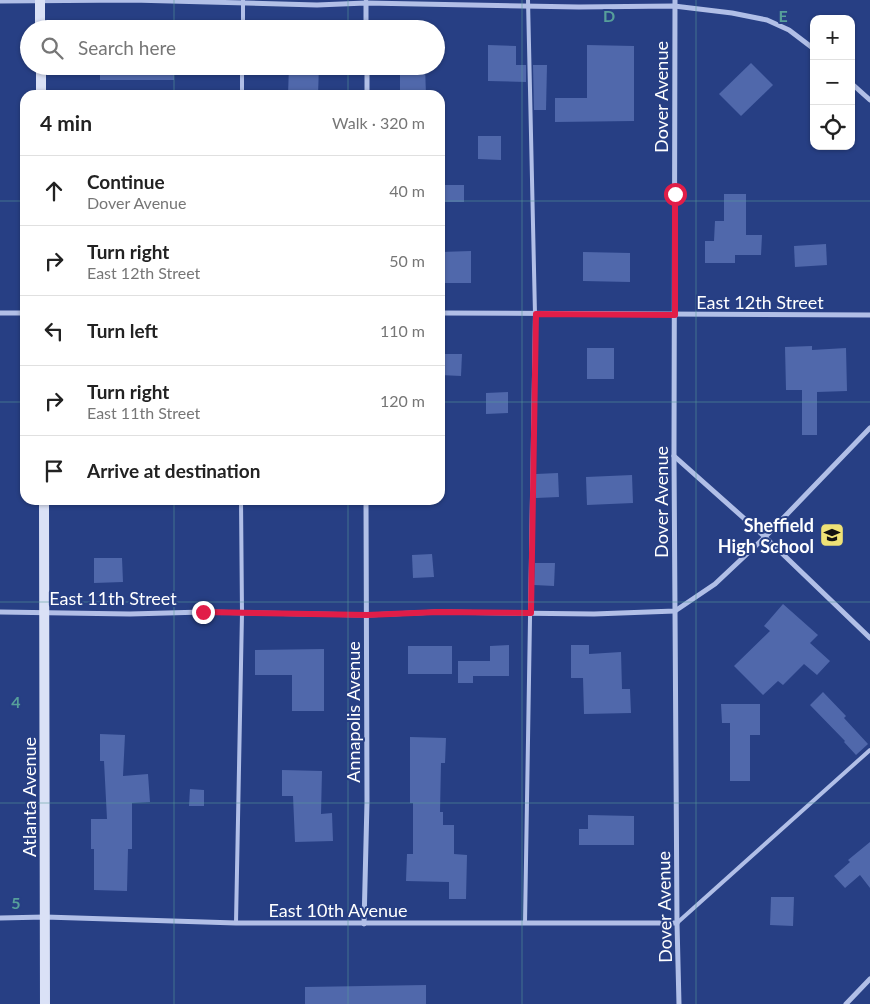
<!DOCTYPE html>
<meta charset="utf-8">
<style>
:root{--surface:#fff;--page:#f6f6f6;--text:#222;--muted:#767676;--line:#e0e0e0}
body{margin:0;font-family:Lato,sans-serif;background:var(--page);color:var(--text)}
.controls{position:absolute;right:15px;top:15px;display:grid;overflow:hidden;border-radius:10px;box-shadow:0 1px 4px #0004}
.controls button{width:45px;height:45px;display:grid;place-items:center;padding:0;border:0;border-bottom:1px solid var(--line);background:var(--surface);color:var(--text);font:25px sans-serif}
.stop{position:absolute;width:15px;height:15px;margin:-11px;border:4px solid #e11d48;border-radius:50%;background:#fff}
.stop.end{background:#e11d48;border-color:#fff;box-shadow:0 1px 5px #0008}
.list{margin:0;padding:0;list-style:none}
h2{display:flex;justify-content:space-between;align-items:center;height:65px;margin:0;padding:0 20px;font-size:21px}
h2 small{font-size:16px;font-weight:400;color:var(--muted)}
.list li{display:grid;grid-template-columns:32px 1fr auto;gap:15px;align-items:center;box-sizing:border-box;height:70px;padding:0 20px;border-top:1px solid var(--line)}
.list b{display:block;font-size:19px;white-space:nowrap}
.list p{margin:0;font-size:16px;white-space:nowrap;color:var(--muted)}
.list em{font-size:16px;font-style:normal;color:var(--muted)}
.icon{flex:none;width:28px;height:28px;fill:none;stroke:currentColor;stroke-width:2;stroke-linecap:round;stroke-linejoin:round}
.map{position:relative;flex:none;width:870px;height:1004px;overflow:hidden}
.search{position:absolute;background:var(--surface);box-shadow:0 1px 4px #0004;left:20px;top:20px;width:425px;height:55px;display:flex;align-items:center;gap:12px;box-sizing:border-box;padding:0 18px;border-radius:28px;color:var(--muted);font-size:19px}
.panel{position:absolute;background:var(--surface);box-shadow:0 1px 4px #0004;left:20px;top:90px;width:425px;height:415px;border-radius:15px}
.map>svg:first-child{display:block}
.building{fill:#5068ab}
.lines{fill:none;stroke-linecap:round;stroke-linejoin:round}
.lane{stroke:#b1bfe7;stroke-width:4}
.street{stroke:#b1bfe7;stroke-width:5}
.secondary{stroke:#dae1f6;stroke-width:10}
.route{stroke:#e11d48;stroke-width:6}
.grid{fill:none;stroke:#579f9a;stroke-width:1;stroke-opacity:0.55}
.labels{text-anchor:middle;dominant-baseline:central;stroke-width:4;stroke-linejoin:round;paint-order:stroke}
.street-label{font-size:18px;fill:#fff;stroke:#273f84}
.poi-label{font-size:18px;font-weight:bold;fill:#fff;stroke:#273f84;text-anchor:end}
.grid-label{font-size:16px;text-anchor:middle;font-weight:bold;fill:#579f9a;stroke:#273f84;stroke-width:4;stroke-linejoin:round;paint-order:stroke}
</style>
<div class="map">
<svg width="870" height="1004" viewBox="0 0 870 1004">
<rect width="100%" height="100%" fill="#273f84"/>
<g class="building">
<polygon points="488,45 516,46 516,65 526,65 526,82 488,81"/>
<polygon points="587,45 634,46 634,121 555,122 555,98 587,98"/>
<polygon points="751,63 773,85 741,116 719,94"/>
<polygon points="533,65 547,65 546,110 534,110"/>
<rect x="100" y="66" width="74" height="14"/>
<polygon points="289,66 319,66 318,95 288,95"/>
<polygon points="400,66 425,66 426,95 400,95"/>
<polygon points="478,136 501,136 501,160 478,159"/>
<polygon points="445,185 464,185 464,202 444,202"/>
<polygon points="724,194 746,194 746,235 762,235 761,255 735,255 735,263 705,263 705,241 714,241 715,221 724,221"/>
<polygon points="826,244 827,265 795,267 794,246"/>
<polygon points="471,251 471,283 440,283 440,252"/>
<polygon points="583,252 630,253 630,282 583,281"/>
<polygon points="812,346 812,350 846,348 847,391 817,392 817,435 802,435 802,390 786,390 785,347"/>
<rect x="587" y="348" width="27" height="31"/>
<polygon points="440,354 462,354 461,376 440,375"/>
<polygon points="508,392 508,413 486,414 486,393"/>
<polygon points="558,473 559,497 536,498 536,474"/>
<polygon points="632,475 633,503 587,505 586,477"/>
<polygon points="432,554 434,577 413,578 412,555"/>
<polygon points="94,558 122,558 123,582 94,583"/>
<polygon points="535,563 555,563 554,586 534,585"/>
<polygon points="783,604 818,635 810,643 830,661 817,675 804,664 783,685 778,681 763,695 734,666 770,631 764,626"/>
<polygon points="509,645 509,676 473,676 473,683 458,683 458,661 490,661 490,646"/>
<polygon points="571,645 589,645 589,654 621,652 622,689 630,689 631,713 584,714 583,678 571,678"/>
<rect x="408" y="646" width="44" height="28"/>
<polygon points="324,649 324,711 292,711 292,675 255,675 255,650"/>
<polygon points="823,692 846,716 844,718 868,744 856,755 844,742 845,741 810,705"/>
<polygon points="721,704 760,704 760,735 750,735 750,781 730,781 730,723 722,723"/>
<polygon points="100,734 125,735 123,776 148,774 150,802 132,803 132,849 128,849 127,891 94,890 94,849 91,849 91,819 107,819 104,761 100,761"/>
<polygon points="410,737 446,738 445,763 441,763 440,812 443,812 443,825 454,825 454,854 467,855 466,899 449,899 449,882 406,881 407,854 413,854 413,803 410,803"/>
<polygon points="282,770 322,771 321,814 332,813 333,841 295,842 293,796 282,796"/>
<polygon points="190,789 204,790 204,806 189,806"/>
<polygon points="588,815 634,816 634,845 579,845 579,829 588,829"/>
<polygon points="870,842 870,888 860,875 845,888 834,876 850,862 848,860"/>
<polygon points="771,897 794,897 793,926 770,925"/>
<polygon points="426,985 426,1004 305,1004 305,987"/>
</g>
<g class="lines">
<g class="lane">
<polyline points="243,29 243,0"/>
<polyline points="242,95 242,66"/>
<polyline points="236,923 242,613 241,500"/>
<polyline points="525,923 535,314 528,0"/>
<polyline points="677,923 870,750"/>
</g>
<g class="street">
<polyline points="675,0 674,456 677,923 679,1004"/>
<polyline points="0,1 132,0 317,5 366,3 579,7 674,6 732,13 767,20 789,30 814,49"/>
<polyline points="366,2 366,29"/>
<polyline points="851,83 870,100"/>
<polyline points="367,95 367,66"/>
<polyline points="0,313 25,313"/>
<polyline points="440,313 870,315"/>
<polyline points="674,456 765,537 870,638"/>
<polyline points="0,612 130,614 203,612 367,615 438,612 594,614 675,611 715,584 765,537 870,428"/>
<polyline points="0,918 45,917 236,923 677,923"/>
<polyline points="364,924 367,802 366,500"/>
<polyline points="846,1004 870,979"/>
</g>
<g class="secondary">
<polyline points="40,0 40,29"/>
<polyline points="41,66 41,95"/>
<polyline points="44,500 45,1004"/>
</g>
</g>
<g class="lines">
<polyline class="route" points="203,612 367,615 438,612 531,613 536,314 675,315 675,194"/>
</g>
<path class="grid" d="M174 0V29M348 0V29M522 0V1004M696 0V1004M174 66V95M348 66V95M0 201H25M440 201H870M0 402H25M440 402H870M174 500V1004M348 500V1004M0 602H870M0 803H870"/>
<defs>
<symbol id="school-square" viewBox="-11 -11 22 22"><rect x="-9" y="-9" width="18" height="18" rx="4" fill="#efe276" stroke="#273f84"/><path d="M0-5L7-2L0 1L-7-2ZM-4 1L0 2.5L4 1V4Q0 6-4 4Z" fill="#111"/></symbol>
</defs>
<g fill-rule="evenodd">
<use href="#school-square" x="818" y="521" width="28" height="28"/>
</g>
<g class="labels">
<g class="street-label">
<text transform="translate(661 97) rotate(-90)">Dover Avenue</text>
<text x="760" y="302">East 12th Street</text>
<text transform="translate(661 502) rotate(-90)">Dover Avenue</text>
<text x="113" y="598">East 11th Street</text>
<text transform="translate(353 712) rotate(-90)">Annapolis Avenue</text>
<text transform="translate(29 797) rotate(-90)">Atlanta Avenue</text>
<text transform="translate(664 907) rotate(-91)">Dover Avenue</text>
<text x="338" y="910">East 10th Avenue</text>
</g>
<g class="poi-label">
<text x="814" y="525">Sheffield<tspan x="814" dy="21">High School</tspan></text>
</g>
</g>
<g class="grid-label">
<text x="609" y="22">D</text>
<text x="783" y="22">E</text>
<text x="16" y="708">4</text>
<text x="16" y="909">5</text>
</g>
</svg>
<div class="controls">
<button>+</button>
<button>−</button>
<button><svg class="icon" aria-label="locate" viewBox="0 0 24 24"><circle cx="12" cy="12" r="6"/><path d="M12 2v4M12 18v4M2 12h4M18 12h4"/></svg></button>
</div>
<div class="stop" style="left:675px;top:194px"></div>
<div class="stop end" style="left:203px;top:612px"></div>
<div class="search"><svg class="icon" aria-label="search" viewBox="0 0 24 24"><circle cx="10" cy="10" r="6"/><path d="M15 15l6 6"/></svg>Search here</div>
<section class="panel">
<h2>4 min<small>Walk · 320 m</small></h2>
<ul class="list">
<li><svg class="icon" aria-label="ahead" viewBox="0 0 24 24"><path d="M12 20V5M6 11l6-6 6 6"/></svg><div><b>Continue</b><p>Dover Avenue</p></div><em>40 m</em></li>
<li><svg class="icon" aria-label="right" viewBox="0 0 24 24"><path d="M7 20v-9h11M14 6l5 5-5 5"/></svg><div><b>Turn right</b><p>East 12th Street</p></div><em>50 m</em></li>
<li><svg class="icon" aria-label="left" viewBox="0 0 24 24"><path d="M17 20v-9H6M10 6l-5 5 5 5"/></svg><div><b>Turn left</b></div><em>110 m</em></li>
<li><svg class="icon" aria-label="right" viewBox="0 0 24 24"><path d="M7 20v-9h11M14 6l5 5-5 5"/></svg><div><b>Turn right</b><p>East 11th Street</p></div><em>120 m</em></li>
<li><svg class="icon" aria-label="arrive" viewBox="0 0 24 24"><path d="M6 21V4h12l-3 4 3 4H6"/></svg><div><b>Arrive at destination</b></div></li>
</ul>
</section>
</div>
